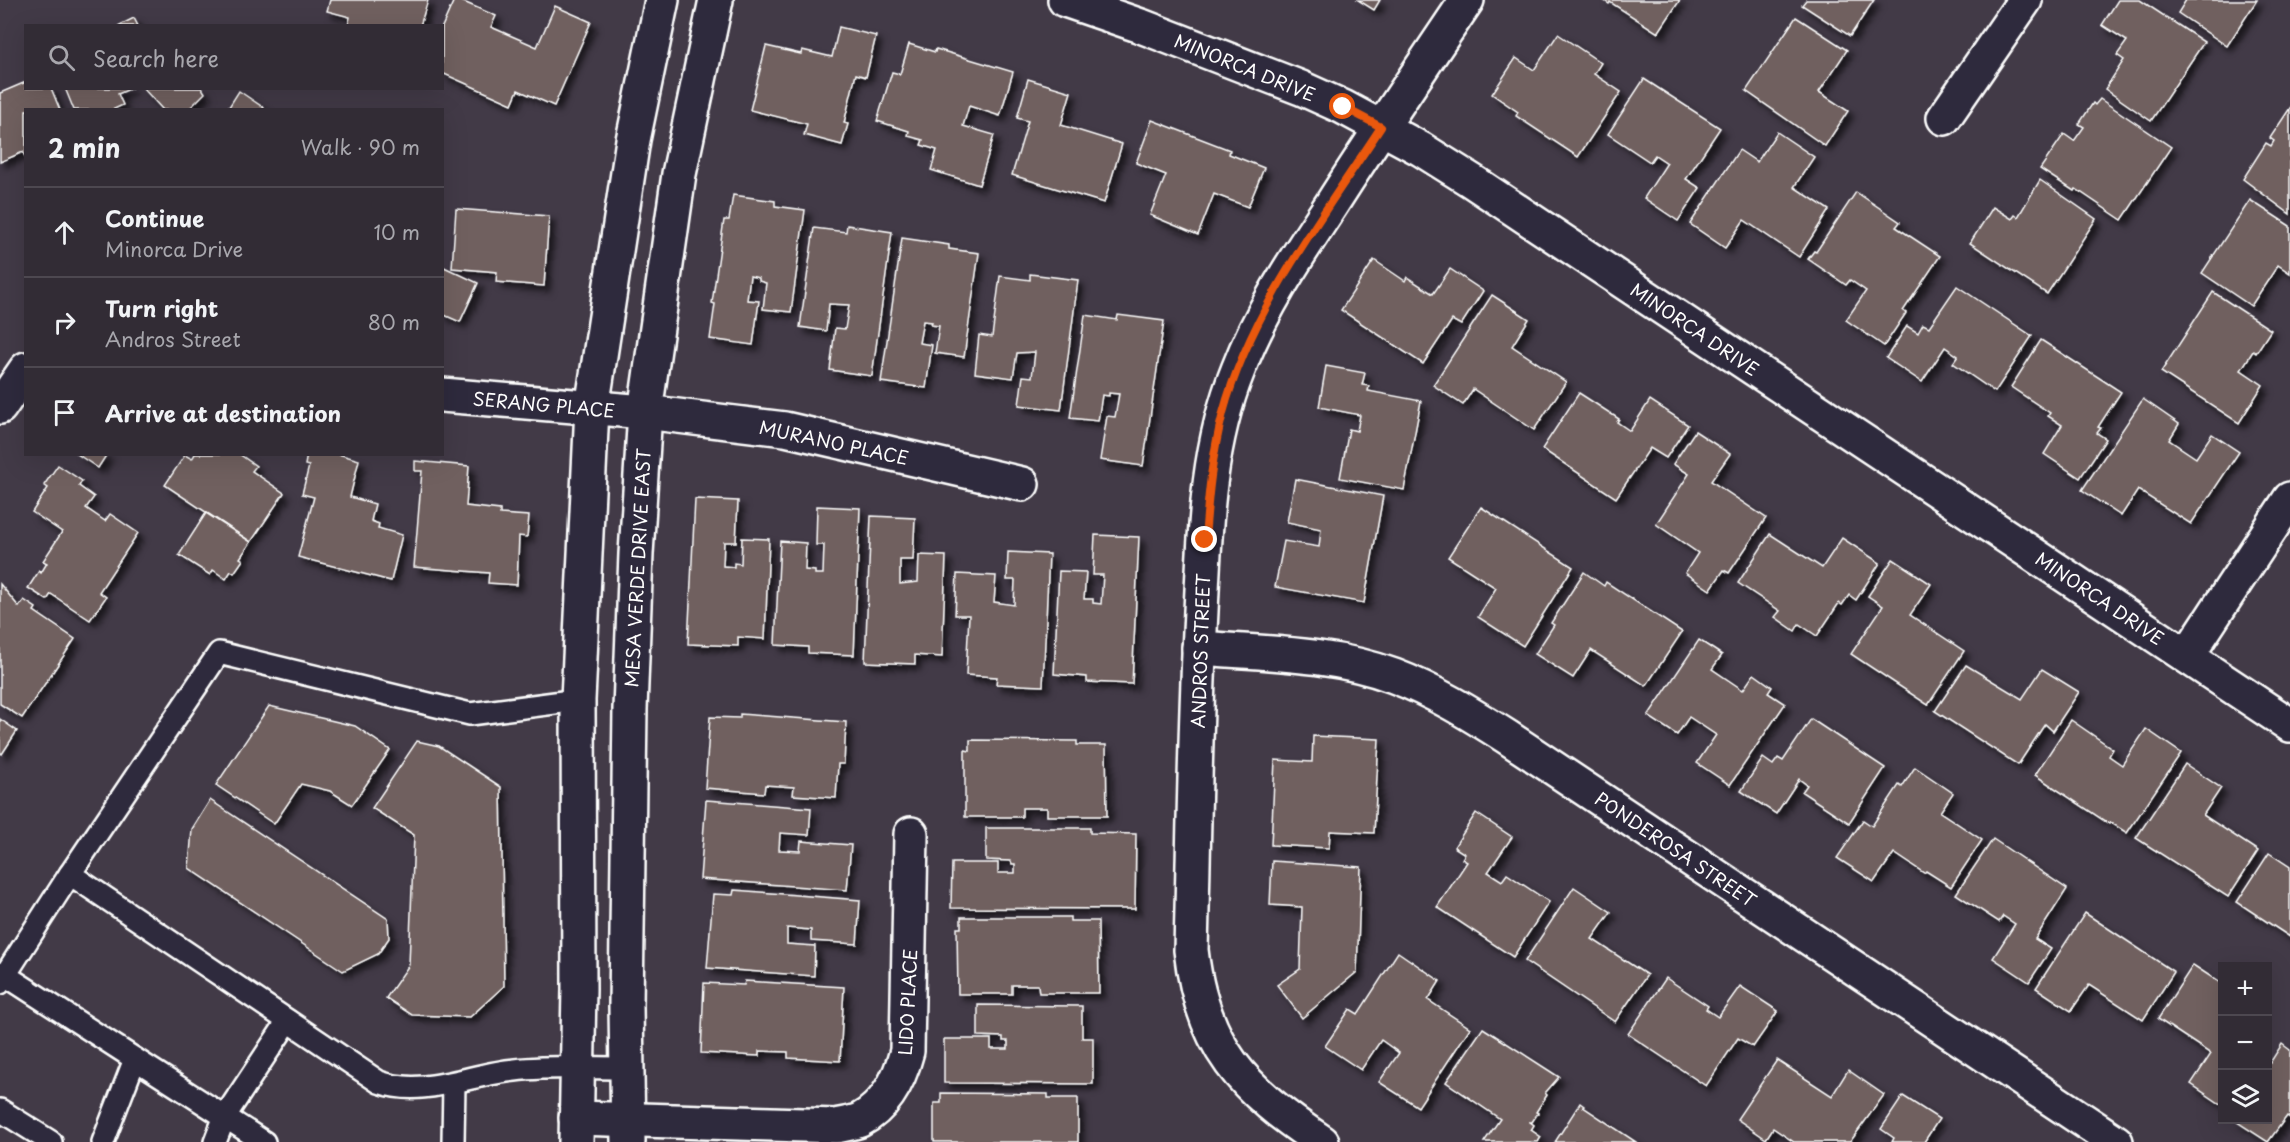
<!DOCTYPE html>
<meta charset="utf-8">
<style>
:root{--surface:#322c35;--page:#3d3841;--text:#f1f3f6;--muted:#a8a7ad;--line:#4d4850}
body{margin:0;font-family:"Playpen Sans",sans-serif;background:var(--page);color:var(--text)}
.controls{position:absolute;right:18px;bottom:18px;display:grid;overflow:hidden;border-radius:0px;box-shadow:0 6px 24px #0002}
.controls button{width:54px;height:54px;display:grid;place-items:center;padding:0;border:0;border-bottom:2px solid var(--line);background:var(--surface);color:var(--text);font:30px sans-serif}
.stop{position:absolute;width:18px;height:18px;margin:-14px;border:4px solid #ea580c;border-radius:50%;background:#fff}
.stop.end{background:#ea580c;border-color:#fff;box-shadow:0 2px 6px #0008}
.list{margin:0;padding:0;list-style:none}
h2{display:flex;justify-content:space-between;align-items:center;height:78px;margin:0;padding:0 24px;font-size:26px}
h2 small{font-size:20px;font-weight:400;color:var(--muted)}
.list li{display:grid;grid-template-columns:39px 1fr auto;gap:18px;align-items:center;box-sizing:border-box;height:90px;padding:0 24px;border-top:2px solid var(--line)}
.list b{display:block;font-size:22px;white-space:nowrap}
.list p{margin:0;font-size:20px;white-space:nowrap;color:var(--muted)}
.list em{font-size:20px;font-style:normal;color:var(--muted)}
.icon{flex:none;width:33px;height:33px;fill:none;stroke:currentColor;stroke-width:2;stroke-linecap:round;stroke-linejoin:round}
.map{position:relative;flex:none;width:2290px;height:1142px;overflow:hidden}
.search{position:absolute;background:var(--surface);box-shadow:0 6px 24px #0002;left:24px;top:24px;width:420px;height:66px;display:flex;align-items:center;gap:15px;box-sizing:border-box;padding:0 21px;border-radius:0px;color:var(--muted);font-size:22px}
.panel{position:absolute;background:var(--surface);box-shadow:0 6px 24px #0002;left:24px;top:108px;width:420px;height:348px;border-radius:0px}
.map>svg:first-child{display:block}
.building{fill:#70605e;stroke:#fff;stroke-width:1.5;filter:url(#shadow)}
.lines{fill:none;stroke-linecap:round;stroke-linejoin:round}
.service-casing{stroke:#fff;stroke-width:26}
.minor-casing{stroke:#fff;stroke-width:38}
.tertiary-casing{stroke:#fff;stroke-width:38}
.service{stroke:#2f2a3d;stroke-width:21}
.minor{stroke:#2f2a3d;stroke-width:33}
.tertiary{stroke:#2f2a3d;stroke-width:33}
.route{stroke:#ea580c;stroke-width:8}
.labels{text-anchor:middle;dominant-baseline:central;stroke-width:5;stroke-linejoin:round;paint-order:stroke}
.street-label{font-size:18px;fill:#fff;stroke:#2f2a3d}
</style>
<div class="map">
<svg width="2290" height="1142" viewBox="0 0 2290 1142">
<defs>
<filter id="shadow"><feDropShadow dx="5.5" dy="5.5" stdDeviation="3" flood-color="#0009"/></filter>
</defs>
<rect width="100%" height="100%" fill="#423a47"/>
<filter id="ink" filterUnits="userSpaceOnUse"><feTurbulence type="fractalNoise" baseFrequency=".0167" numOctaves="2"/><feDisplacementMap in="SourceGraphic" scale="12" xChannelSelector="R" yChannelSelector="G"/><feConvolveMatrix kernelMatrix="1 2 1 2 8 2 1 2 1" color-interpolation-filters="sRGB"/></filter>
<g filter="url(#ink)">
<g class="building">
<polygon points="330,0 428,0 420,26 348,26 350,17 327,11"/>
<polygon points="454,0 459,0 496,16 491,27 537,47 555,6 591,22 554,106 518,90 512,104 442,73 442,27"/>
<polygon points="1358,0 1380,0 1374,10"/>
<polygon points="1603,0 1680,0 1658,33 1610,2 1609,4"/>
<polygon points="1806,0 1874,0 1850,36 1802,5"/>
<polygon points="2118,0 2140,0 2204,42 2151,121 2105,89 2124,60 2117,55 2127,41 2102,25"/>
<polygon points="2186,0 2257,0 2227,46 2178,13"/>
<polygon points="1796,17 1847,50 1819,92 1848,111 1825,146 1746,91"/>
<polygon points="134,18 138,26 118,26"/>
<polygon points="839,27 876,36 866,77 856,74 844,123 848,124 842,145 804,135 807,124 750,110 766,46 801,54 802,50 832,57"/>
<polygon points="1558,34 1601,63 1594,74 1621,92 1578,157 1516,116 1518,112 1492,94 1516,58 1534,70"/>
<polygon points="909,44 935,52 936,49 1013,72 1000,116 969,106 963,126 994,135 979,185 931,170 937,150 921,145 923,140 908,136 909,131 877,121 892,72 900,74"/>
<polygon points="1028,79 1071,92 1061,125 1122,144 1104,203 1012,175 1028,121 1017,118"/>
<polygon points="1644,79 1720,128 1686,179 1700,188 1678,221 1644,198 1667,163 1655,155 1650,162 1608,134"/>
<polygon points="26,82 26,88 51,88 60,110 26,110 26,159 23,152 0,162 0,93"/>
<polygon points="65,88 132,88 118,94 123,105 112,110 74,110"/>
<polygon points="143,88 202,88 205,93 188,110 163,110"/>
<polygon points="239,91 264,108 263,110 227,110"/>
<polygon points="2100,99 2171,147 2122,220 2076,189 2074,191 2040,169 2064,134 2074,141 2084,127 2079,124 2093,103 2095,105"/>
<polygon points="2290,108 2290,214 2243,179 2266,143 2271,146 2274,141 2270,138"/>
<polygon points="1152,120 1230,150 1229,154 1264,168 1248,207 1214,194 1198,235 1150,215 1166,175 1136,163"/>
<polygon points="1777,132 1814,157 1794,187 1829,210 1799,257 1744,220 1725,248 1690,224 1739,150 1757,162"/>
<polygon points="2040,180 2096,219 2047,294 1970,243 1993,207 2012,219 2015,215 2018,217"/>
<polygon points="1856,192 1900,222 1896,227 1940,256 1903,311 1906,313 1884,346 1846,320 1866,291 1850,280 1846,285 1808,259 1814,251 1816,252"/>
<polygon points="733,195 775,201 775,206 805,210 791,312 763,309 766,283 759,281 759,278 750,276 747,300 759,301 753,345 710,339 715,304 712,303 724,220 729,220"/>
<polygon points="2250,200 2290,226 2290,273 2278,265 2251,306 2202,273"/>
<polygon points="456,209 549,216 544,286 496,282 497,272 452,268"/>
<polygon points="847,225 892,232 872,376 830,370 835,328 845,329 849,305 829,304 826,331 800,327 814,228 846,232"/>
<polygon points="902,238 949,245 949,249 979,253 964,357 935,353 939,326 931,325 932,322 923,321 919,343 932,345 926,388 881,382"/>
<polygon points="1374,260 1405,281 1407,277 1433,294 1450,269 1483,291 1461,325 1452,320 1423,364 1341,310"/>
<polygon points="442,266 478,283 460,322 442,314"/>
<polygon points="1030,274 1078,280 1061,410 1019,405 1023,376 1032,377 1035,352 1017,353 1013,378 975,373 979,335 992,337 1000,276 1030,280"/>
<polygon points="1957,286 2032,336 1995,392 1953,363 1958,356 1945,347 1922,382 1886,358 1907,326 1918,333 1923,324 1929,327"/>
<polygon points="2213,292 2271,330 2256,353 2253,351 2241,370 2263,385 2239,423 2161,372"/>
<polygon points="1492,295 1529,319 1512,346 1566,382 1534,430 1473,389 1463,405 1433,385"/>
<polygon points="1085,315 1117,320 1118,315 1164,321 1143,466 1100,460 1107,416 1115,417 1119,394 1109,393 1109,396 1102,395 1098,421 1070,418"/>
<polygon points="2041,340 2121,392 2098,427 2101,428 2097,433 2106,439 2080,478 2044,454 2062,425 2048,416 2050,413 2011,387"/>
<polygon points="1326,366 1365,373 1362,385 1369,386 1368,391 1421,401 1404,490 1340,478 1349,429 1357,431 1360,415 1319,407"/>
<polygon points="1579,393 1619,419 1617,422 1630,431 1650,400 1688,425 1666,458 1650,448 1616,498 1542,449"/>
<polygon points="2143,399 2179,424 2169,440 2196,458 2212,434 2239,452 2191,524 2138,490 2121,516 2082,490"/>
<polygon points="1695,431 1730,454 1711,481 1766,518 1729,573 1724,570 1710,590 1685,573 1698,553 1656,524 1689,474 1673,464"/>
<polygon points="77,454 107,454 98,468"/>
<polygon points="195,454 239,454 256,466 252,471 284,493 251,542 165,485 185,455 192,459"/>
<polygon points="307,454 338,454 359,460 350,497 375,504 371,521 379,524 378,528 402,535 391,581 298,557 314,497 302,494 309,466 305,465"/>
<polygon points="415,461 469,466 466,506 500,510 500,514 529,516 527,537 519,536 517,585 488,583 489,573 414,567 422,471 415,471"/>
<polygon points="58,465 82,481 79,486 94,497 86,508 105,521 110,514 138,533 99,592 106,597 90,620 51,594 47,600 28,588 39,571 41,573 47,563 43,561 62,532 32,512 48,488 44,485"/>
<polygon points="1295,479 1383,496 1364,603 1275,587 1284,541 1319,547 1321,529 1287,522"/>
<polygon points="695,499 738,501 736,542 724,542 723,566 734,567 734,563 741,564 742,538 769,539 765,639 738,637 738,646 688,644"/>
<polygon points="817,506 860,508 854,655 808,653 808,647 775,645 780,541 806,543 805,570 815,571 815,574 823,574 824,545 816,545"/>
<polygon points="1481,507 1573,567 1523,646 1478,617 1496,588 1448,557"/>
<polygon points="206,513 251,542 240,558 243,560 234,573 231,571 226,579 213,570 210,575 179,555"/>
<polygon points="871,516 915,518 913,560 900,560 900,584 918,582 919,555 946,556 942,657 915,655 915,664 865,662"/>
<polygon points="1770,534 1822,568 1842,538 1880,563 1856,600 1849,595 1842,605 1839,603 1817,636 1799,624 1795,631 1775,617 1780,611 1738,583"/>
<polygon points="1095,535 1139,537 1132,684 1087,682 1087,677 1054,674 1059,571 1086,572 1084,599 1093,599 1093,603 1101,604 1103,575 1093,575"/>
<polygon points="1008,552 1049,554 1043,686 996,684 997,677 966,675 969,615 955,615 957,574 996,576 994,602 1014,605 1015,580 1007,580"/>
<polygon points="1893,559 1931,584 1910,615 1964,651 1928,705 1851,654 1883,606 1868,596"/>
<polygon points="1584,572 1604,586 1606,582 1682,632 1646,686 1591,650 1573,678 1535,654 1554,625 1551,623"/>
<polygon points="0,584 19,607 24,600 36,608 34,611 75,639 22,718 0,704"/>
<polygon points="1699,640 1722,655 1712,669 1743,690 1754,674 1772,687 1768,693 1785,704 1730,785 1697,763 1716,735 1689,717 1677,735 1648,716"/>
<polygon points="1966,665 2022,699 2042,669 2079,692 2053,731 2045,724 2018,765 1935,711"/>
<polygon points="269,706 355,726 390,750 352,805 330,791 301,784 274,824 216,785"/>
<polygon points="740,714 846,722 844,764 838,764 836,798 793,795 794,787 765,785 764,793 705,788 710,717 740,718"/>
<polygon points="0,719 17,731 2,754 0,752"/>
<polygon points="1811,719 1885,768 1849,823 1802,792 1807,785 1799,779 1776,814 1741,791 1763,758 1773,765 1778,758 1783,761"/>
<polygon points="2071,720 2113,749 2109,756 2122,765 2146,729 2181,753 2127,833 2110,822 2109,824 2035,775"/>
<polygon points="1313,736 1379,739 1374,833 1330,831 1329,848 1271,845 1275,760 1312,762"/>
<polygon points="970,740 1077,741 1077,745 1106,745 1107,816 1047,816 1047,808 1022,808 1022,817 965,817 965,750 970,751"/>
<polygon points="417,741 439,746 501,787 504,986 470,1017 412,1015 386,998 409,965 414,835 372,808"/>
<polygon points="2185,764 2221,788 2203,815 2258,851 2228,897 2136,838"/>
<polygon points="1915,767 1953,793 1940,812 1982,840 1951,887 1926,871 1924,873 1894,853 1874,882 1837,858 1863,820 1872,826 1899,785 1902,787"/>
<polygon points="210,800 388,919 389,938 378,954 343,971 189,868 192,829"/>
<polygon points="706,800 811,808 809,835 780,833 779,850 800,851 801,841 851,845 847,890 700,879"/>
<polygon points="1476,813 1512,837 1488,872 1502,881 1507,874 1549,902 1513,957 1437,907 1467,862 1462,859 1465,854 1454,847"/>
<polygon points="986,828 1090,828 1090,833 1136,834 1135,909 951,908 952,863 998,863 998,873 1015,873 1015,864 1012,864 1011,861 986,860"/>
<polygon points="1993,839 2067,889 2035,939 2051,949 2029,982 1993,958 2015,924 2003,916 1999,922 1956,894"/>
<polygon points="2269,853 2290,867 2290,937 2237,902"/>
<polygon points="1272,861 1361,867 1357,972 1302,1018 1277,985 1300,969 1302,907 1270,905"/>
<polygon points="1574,887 1611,912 1592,939 1647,975 1615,1022 1525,961"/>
<polygon points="734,890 860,900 857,944 811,941 811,930 787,928 787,944 815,946 814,976 707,968 713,894 733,895"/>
<polygon points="2085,913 2174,972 2143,1020 2089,985 2071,1011 2036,988"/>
<polygon points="961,917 1070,917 1070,921 1098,921 1099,993 1039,993 1038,985 1012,985 1012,994 958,994 957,928 961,928"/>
<polygon points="1398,952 1440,981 1428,1000 1470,1028 1418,1107 1379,1082 1399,1053 1381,1040 1361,1070 1325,1046 1350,1009 1358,1014"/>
<polygon points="2193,965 2222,984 2222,1105 2191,1084 2211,1054 2158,1019"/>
<polygon points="1666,978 1708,1006 1706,1009 1718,1017 1740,986 1778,1011 1753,1047 1738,1038 1706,1086 1628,1034"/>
<polygon points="745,981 844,987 840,1061 788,1058 788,1052 759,1051 759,1056 701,1053 704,983 744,985"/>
<polygon points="978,1005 1082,1006 1082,1038 1093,1038 1093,1084 944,1083 944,1039 991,1039 991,1049 1008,1049 1008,1041 1003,1041 1003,1037 978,1036"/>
<polygon points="1483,1028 1559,1077 1545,1093 1547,1095 1536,1112 1538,1113 1532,1122 1530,1122 1534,1125 1531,1130 1541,1137 1538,1142 1484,1142 1500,1119 1446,1082"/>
<polygon points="2282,1044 2290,1050 2290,1118 2287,1116 2268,1142 2234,1120 2268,1120 2268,1066"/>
<polygon points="1777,1060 1832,1096 1848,1070 1884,1095 1850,1142 1794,1142 1773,1128 1766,1139 1737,1119"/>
<polygon points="941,1093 1048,1094 1048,1098 1078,1098 1078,1142 934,1142 934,1103 941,1103"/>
<polygon points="1903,1096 1939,1119 1924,1142 1892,1142 1894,1138 1881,1129"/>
<polygon points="1580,1103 1584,1106 1583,1107 1636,1142 1555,1142"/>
</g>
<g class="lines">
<defs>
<g id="service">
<path d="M578 700 470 714 219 653 70 874 379 1082C424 1098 470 1074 515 1070 552 1066 589 1068 626 1068"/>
<polyline points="5,975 135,1059 103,1142"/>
<polyline points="0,983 70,874"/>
<polyline points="135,1059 264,1142"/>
<polyline points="0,1110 51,1142"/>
<polyline points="215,1142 225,1116 288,1021"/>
<polyline points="453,1142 454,1083"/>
</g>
<g id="minor">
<polyline points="1065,0 1141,26 1301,88 1343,107 1421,149 1472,181 2290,725"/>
<polyline points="1944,118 2025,0"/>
<polyline points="442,395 645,412 785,429 1022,484"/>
<polyline points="0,407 26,369"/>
<path d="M1199 648C1263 653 1333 653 1394 676 1434 691 1471 714 1507 737L2116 1142"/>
<polyline points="2187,656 2290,499"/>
<path d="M576 1118 836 1126C844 1124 853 1123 860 1120 886 1106 900 1078 907 1051L911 834"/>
<path d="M1322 1142C1243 1090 1202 1047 1191 950 1194 837 1195 724 1201 611 1205 529 1207 447 1238 370 1261 310 1296 258 1331 205 1375 136 1421 68 1467 0"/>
</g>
<g id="tertiary">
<polyline points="576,1142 579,989 578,700 592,408 633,140 662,0"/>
<polyline points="628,1142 626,1006 630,709 636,554 645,412 679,174 716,0"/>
</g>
</defs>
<use href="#service" class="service-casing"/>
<use href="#minor" class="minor-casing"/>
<use href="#tertiary" class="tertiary-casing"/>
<use href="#service" class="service"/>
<use href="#minor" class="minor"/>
<use href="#tertiary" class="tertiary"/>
</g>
</g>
<g class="lines" filter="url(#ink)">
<path class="route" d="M1205 540C1208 497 1212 455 1223 413 1251 309 1323 216 1381 127L1343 107"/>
</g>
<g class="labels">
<g class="street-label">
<text transform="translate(1245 67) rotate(22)">MINORCA DRIVE</text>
<text transform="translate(1695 329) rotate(34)">MINORCA DRIVE</text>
<text transform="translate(544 404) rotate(5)">SERANG PLACE</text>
<text transform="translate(834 442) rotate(12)">MURANO PLACE</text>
<text transform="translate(637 568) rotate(-87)">MESA VERDE DRIVE EAST</text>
<text transform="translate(2100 598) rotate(34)">MINORCA DRIVE</text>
<text transform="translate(1200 651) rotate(-88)">ANDROS STREET</text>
<text transform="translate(1676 849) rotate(34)">PONDEROSA STREET</text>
<text transform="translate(907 1002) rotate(-87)">LIDO PLACE</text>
</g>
</g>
</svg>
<div class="controls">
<button>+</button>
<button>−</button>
<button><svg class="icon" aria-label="layers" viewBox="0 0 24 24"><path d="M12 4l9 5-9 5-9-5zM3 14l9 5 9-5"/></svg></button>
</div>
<div class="stop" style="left:1343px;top:107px"></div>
<div class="stop end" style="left:1205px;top:540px"></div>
<div class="search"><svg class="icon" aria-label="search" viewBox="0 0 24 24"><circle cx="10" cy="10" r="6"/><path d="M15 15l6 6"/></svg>Search here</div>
<section class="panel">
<h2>2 min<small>Walk · 90 m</small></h2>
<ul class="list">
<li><svg class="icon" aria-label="ahead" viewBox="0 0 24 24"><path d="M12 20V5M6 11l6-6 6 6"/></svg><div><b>Continue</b><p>Minorca Drive</p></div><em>10 m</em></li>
<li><svg class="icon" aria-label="right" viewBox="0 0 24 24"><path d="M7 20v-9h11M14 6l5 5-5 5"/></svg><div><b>Turn right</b><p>Andros Street</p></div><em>80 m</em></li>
<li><svg class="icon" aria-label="arrive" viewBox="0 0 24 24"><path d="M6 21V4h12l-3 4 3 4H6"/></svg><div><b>Arrive at destination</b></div></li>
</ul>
</section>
</div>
